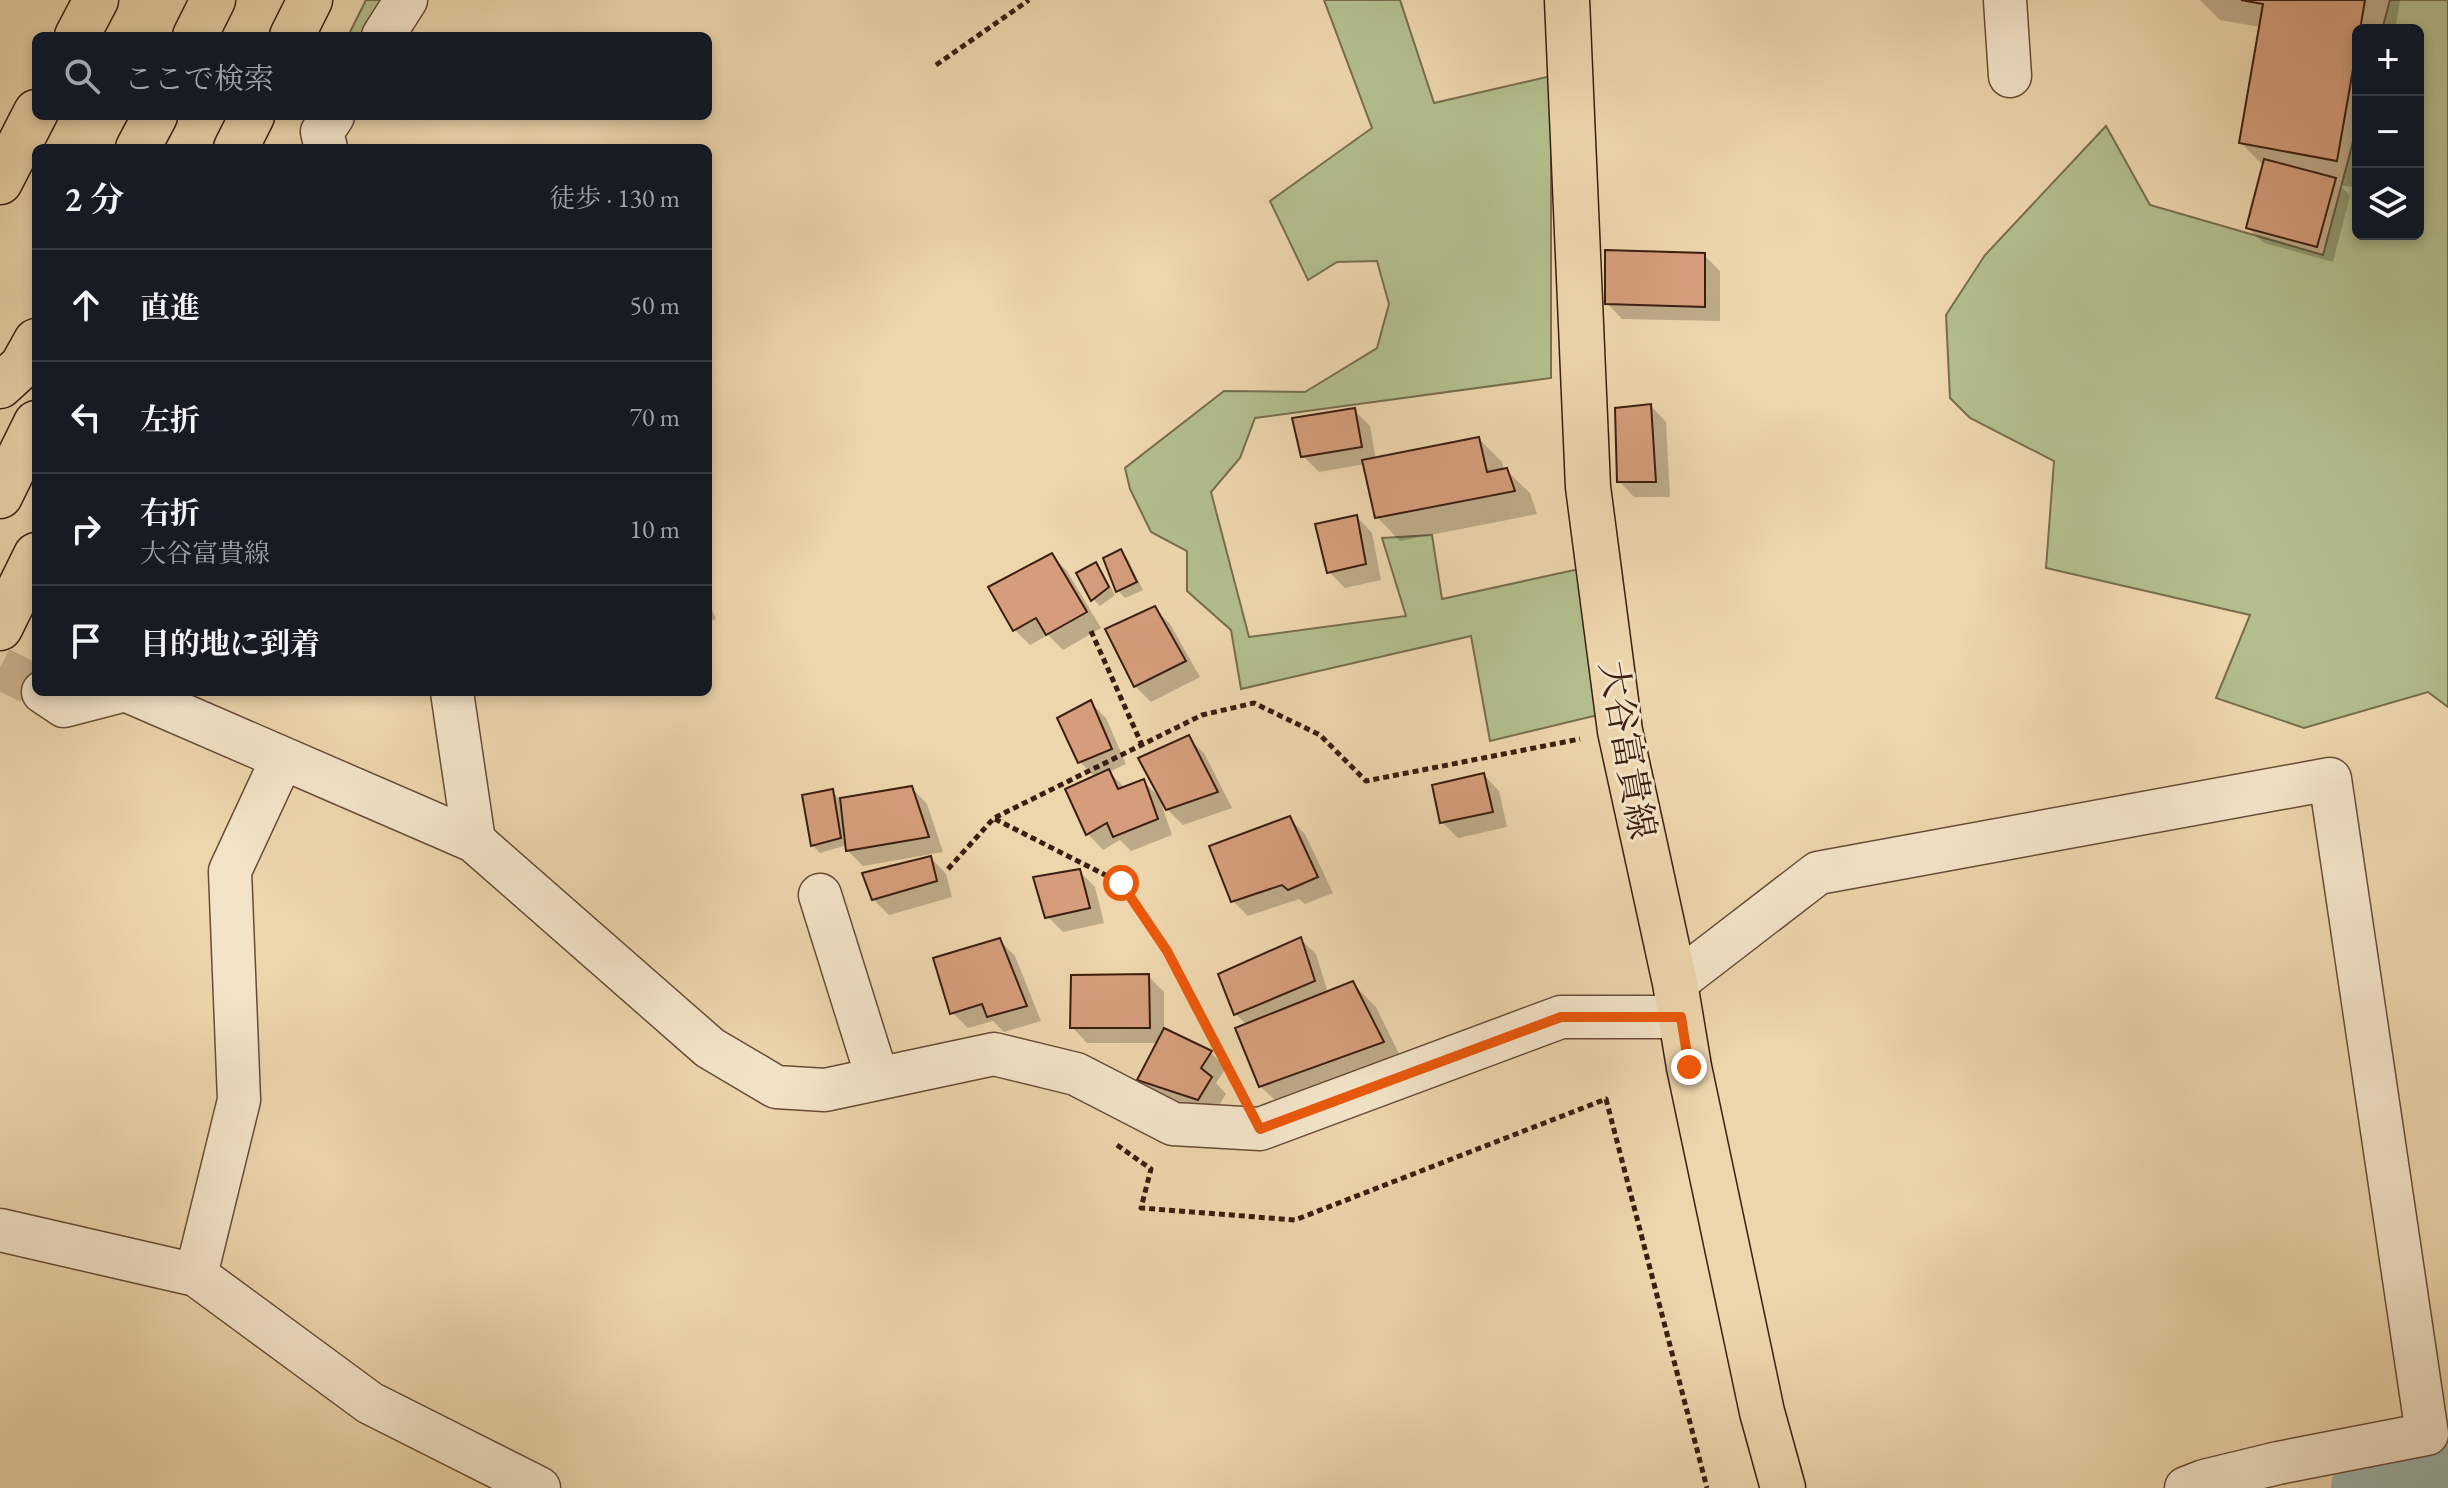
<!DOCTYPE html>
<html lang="ja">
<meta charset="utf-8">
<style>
:root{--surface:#171b24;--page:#242831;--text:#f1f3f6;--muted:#9ea1a6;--line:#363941}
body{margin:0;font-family:"EB Garamond","Noto Serif JP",serif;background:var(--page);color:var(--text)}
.controls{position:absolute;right:24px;top:24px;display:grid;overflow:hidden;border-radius:12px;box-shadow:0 4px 12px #0003}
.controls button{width:72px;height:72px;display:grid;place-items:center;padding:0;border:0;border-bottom:2px solid var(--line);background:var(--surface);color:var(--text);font:40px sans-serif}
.stop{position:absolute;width:24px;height:24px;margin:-18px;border:6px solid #ea580c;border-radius:50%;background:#fff}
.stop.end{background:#ea580c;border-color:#fff;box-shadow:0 2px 8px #0008}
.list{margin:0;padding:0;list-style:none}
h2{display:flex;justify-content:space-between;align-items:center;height:104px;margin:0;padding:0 32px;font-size:34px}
h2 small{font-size:26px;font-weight:400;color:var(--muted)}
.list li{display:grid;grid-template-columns:52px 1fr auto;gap:24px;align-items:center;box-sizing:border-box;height:112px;padding:0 32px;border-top:2px solid var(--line)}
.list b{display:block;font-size:30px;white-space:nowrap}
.list p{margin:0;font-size:26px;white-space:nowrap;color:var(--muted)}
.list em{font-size:26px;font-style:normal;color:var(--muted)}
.icon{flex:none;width:44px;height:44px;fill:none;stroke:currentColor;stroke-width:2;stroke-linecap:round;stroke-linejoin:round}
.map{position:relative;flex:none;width:2448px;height:1488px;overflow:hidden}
.search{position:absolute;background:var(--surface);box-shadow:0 4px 12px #0003;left:32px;top:32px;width:680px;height:88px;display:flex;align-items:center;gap:20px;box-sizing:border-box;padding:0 28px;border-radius:12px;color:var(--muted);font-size:30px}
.panel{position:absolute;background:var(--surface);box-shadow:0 4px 12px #0003;left:32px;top:144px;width:680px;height:552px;border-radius:12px}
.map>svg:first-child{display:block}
.green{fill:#b3be8d;stroke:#776e4e;stroke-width:2}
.shadow{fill:#0003}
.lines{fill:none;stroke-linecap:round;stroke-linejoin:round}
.river{stroke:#9bb7b1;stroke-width:72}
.building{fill:#d59d7b;stroke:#3b1e10;stroke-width:2}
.minor-tunnel{stroke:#c9b08d;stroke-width:42;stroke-dasharray:42 21;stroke-linecap:butt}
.minor-casing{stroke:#684c37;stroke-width:45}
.major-casing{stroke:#3b1e10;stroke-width:47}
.highway-casing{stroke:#3b1e10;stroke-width:47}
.path{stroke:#3b1e10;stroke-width:5;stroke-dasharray:6 4;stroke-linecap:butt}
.minor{stroke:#f3e4c9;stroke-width:42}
.major{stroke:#edd5ac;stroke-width:44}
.highway{stroke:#edd5ac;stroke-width:44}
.route{stroke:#ea580c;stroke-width:10}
.labels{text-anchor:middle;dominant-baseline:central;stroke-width:6;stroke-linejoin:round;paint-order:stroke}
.street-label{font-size:36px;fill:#3b1e10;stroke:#f3e4c9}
</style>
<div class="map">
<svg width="2448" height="1488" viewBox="0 0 2448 1488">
<rect width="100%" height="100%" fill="#edd5ac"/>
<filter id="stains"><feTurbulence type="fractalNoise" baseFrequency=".0025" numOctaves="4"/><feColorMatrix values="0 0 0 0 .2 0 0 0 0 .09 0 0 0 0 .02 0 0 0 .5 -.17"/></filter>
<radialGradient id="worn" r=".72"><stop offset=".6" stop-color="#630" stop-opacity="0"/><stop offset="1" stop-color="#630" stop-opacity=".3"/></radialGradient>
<g class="green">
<polygon points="366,0 383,0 361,36 348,36"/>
<polygon points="1324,0 1400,0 1434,103 1551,76 1551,378 1255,418 1240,458 1211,492 1249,637 1406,616 1382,538 1432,535 1442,599 1579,569 1598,715 1490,741 1471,636 1241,689 1231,630 1187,591 1187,551 1151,532 1130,489 1125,468 1224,391 1305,392 1377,348 1389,304 1377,261 1337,262 1308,280 1270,201 1372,128"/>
<polygon points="2390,0 2448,0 2448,707 2428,692 2304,728 2216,698 2250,615 2046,568 2054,461 1970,418 1950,398 1946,315 1985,255 2106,126 2150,205 2323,255 2358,123 2358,234 2418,234 2418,30 2382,30"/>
</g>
<g class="shadow">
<polygon points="2200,0 2400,0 2395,30 2358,30 2358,188 2340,185 2350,196 2333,262 2264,243 2248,228 2264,166 2241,143 2261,27 2220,20"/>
<polygon points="1704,255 1720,271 1720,321 1622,319 1607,303"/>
<polygon points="1651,406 1666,422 1670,497 1634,497 1619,481"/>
<polygon points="1354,410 1370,426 1376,460 1479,439 1502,462 1504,470 1506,470 1530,493 1537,514 1400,541 1377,517 1365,464 1319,472 1303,456"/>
<polygon points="1357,517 1372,533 1381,580 1345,588 1329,572"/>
<polygon points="1120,551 1127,558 1143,590 1125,598 1118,591"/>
<polygon points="1052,556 1067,571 1101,628 1063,650 1048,635 1030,645 1015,630"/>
<polygon points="1095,564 1102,571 1115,595 1100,606 1093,599"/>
<polygon points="708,601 716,619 708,622"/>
<polygon points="1155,609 1170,624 1200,677 1151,702 1135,686"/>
<polygon points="1091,703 1106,718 1126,764 1109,772 1125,788 1143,781 1160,798 1188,738 1204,753 1232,808 1183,825 1161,803 1172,835 1131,851 1120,840 1103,850 1088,834 1068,790 1095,777 1080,762"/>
<polygon points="1484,775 1499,791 1507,827 1458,838 1442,822"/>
<polygon points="912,788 927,804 943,852 863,866 847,850 847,845 820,853 813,846 804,796 832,791 840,800"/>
<polygon points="1290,819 1305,834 1333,893 1305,904 1299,899 1248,916 1233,901"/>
<polygon points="931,858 946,874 952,897 889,915 873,899"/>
<polygon points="1079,871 1095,887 1104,923 1063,932 1047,916"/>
<polygon points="1300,939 1316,954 1328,993 1353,984 1376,1007 1405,1066 1284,1109 1260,1086 1247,1025 1236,1014"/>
<polygon points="999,940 1015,956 1041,1021 1004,1032 993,1021 968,1028 952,1012"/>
<polygon points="1148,976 1164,992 1164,1030 1211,1053 1226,1068 1216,1083 1226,1094 1213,1115 1155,1095 1139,1080 1158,1043 1087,1043 1072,1027"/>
</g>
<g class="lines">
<polyline class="river" points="2367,1488 2448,1475"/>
</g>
<g class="building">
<polygon points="2241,0 2365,0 2360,30 2358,30 2358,41 2337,161 2239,143 2263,4"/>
<polygon points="2264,159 2336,178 2317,247 2246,228"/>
<polygon points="1605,250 1705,253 1705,307 1605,304"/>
<polygon points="1651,404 1656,482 1617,482 1615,408"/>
<polygon points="1355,408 1362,447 1301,457 1292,418"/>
<polygon points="1479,437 1487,472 1507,468 1515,491 1375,518 1362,460"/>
<polygon points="1357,515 1366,564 1327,573 1315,524"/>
<polygon points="1121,549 1137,582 1116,592 1103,558"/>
<polygon points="1052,553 1087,612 1046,635 1036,618 1013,631 988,587"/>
<polygon points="1096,562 1109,587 1091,601 1076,573"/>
<polygon points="1155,606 1186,661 1134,687 1105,629"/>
<polygon points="1091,700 1112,749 1078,763 1057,718"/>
<polygon points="1189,735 1218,792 1166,810 1138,758"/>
<polygon points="1109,769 1118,789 1144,779 1158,819 1113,837 1107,823 1086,835 1065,789"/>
<polygon points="1484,773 1493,812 1440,823 1432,785"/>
<polygon points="912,786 929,837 846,851 840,798"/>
<polygon points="833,789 841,838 811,846 802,795"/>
<polygon points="1290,816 1318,877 1288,890 1282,885 1231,902 1209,846"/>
<polygon points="931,856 937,881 872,900 862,873"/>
<polygon points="1080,869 1090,908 1045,918 1033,877"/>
<polygon points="1301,937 1315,981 1234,1015 1218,974"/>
<polygon points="1000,938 1027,1006 987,1017 982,1004 950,1014 933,958"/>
<polygon points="1149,974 1150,1028 1070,1028 1071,975"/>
<polygon points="1353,981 1384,1042 1259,1087 1235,1028"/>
<polygon points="1164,1028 1212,1051 1201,1068 1212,1077 1198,1100 1137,1080"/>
</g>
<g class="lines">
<polyline class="minor-tunnel" points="0,668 30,683"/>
<defs>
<g id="minor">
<polyline points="2005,0 2010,76"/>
<polyline points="383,36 406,0"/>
<polyline points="326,148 322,132 333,116"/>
<polyline points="43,692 64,706 118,692"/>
<polyline points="130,692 474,841 710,1048 776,1087 825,1090 994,1054 1076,1074 1173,1124 1260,1129 1561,1017 1681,1017"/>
<polyline points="452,692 474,841"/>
<polyline points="820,895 877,1077"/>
<polyline points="1675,983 1818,873 2330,779 2427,1434 2278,1463 2204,1481 2186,1488"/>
<polyline points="0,1230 196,1275 370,1403 539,1488"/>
<polyline points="196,1275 239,1100 230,871 282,759"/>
</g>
<polyline id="major" points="1567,0 1588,487 1620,731 1675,983 1689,1067 1762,1412 1783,1488"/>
<g id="highway">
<polyline points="77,36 96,0"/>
<polyline points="195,36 213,0"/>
<polyline points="292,36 310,0"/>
<polyline points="138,148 155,116"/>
<polyline points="236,148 252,116"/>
<polyline points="0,182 36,112"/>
<polyline points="0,386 22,366 36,341"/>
<polyline points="0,496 36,423"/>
<polyline points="0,628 36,555"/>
</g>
</defs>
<use href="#minor" class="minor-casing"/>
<use href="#major" class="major-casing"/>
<use href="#highway" class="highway-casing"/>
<g class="path">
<polyline points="936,65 1029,0"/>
<polyline points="1091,631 1142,745"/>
<polyline points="995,819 1121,883 1167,951 1238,1088"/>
<polyline points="948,869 994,818 1202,715 1254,703 1320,735 1366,781 1580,739"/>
<polyline points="1117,1145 1151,1169 1141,1208 1295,1220 1606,1099 1707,1488"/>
</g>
<use href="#minor" class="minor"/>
<use href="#major" class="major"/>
<use href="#highway" class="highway"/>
</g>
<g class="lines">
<polyline class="route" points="1121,883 1167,951 1260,1129 1561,1017 1681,1017 1689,1067"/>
</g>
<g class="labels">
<g class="street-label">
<text transform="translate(1628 750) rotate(80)">大谷富貴線</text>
</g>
</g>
<rect width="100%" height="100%" filter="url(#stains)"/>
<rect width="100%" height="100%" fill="url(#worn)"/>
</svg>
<div class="controls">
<button>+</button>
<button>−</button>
<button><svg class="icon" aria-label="layers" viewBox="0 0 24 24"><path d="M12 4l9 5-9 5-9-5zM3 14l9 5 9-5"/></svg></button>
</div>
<div class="stop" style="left:1121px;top:883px"></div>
<div class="stop end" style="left:1689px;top:1067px"></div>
<div class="search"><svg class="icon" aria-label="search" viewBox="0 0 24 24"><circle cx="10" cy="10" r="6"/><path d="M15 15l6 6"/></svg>ここで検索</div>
<section class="panel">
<h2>2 分<small>徒歩 · 130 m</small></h2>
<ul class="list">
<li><svg class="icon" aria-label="ahead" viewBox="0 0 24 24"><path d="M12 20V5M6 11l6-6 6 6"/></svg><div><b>直進</b></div><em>50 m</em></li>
<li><svg class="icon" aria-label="left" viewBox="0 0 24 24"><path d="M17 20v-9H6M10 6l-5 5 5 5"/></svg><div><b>左折</b></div><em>70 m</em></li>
<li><svg class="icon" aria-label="right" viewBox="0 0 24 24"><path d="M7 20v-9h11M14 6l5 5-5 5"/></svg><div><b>右折</b><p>大谷富貴線</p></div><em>10 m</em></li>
<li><svg class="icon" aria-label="arrive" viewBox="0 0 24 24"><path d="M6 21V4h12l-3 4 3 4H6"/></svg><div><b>目的地に到着</b></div></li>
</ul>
</section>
</div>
